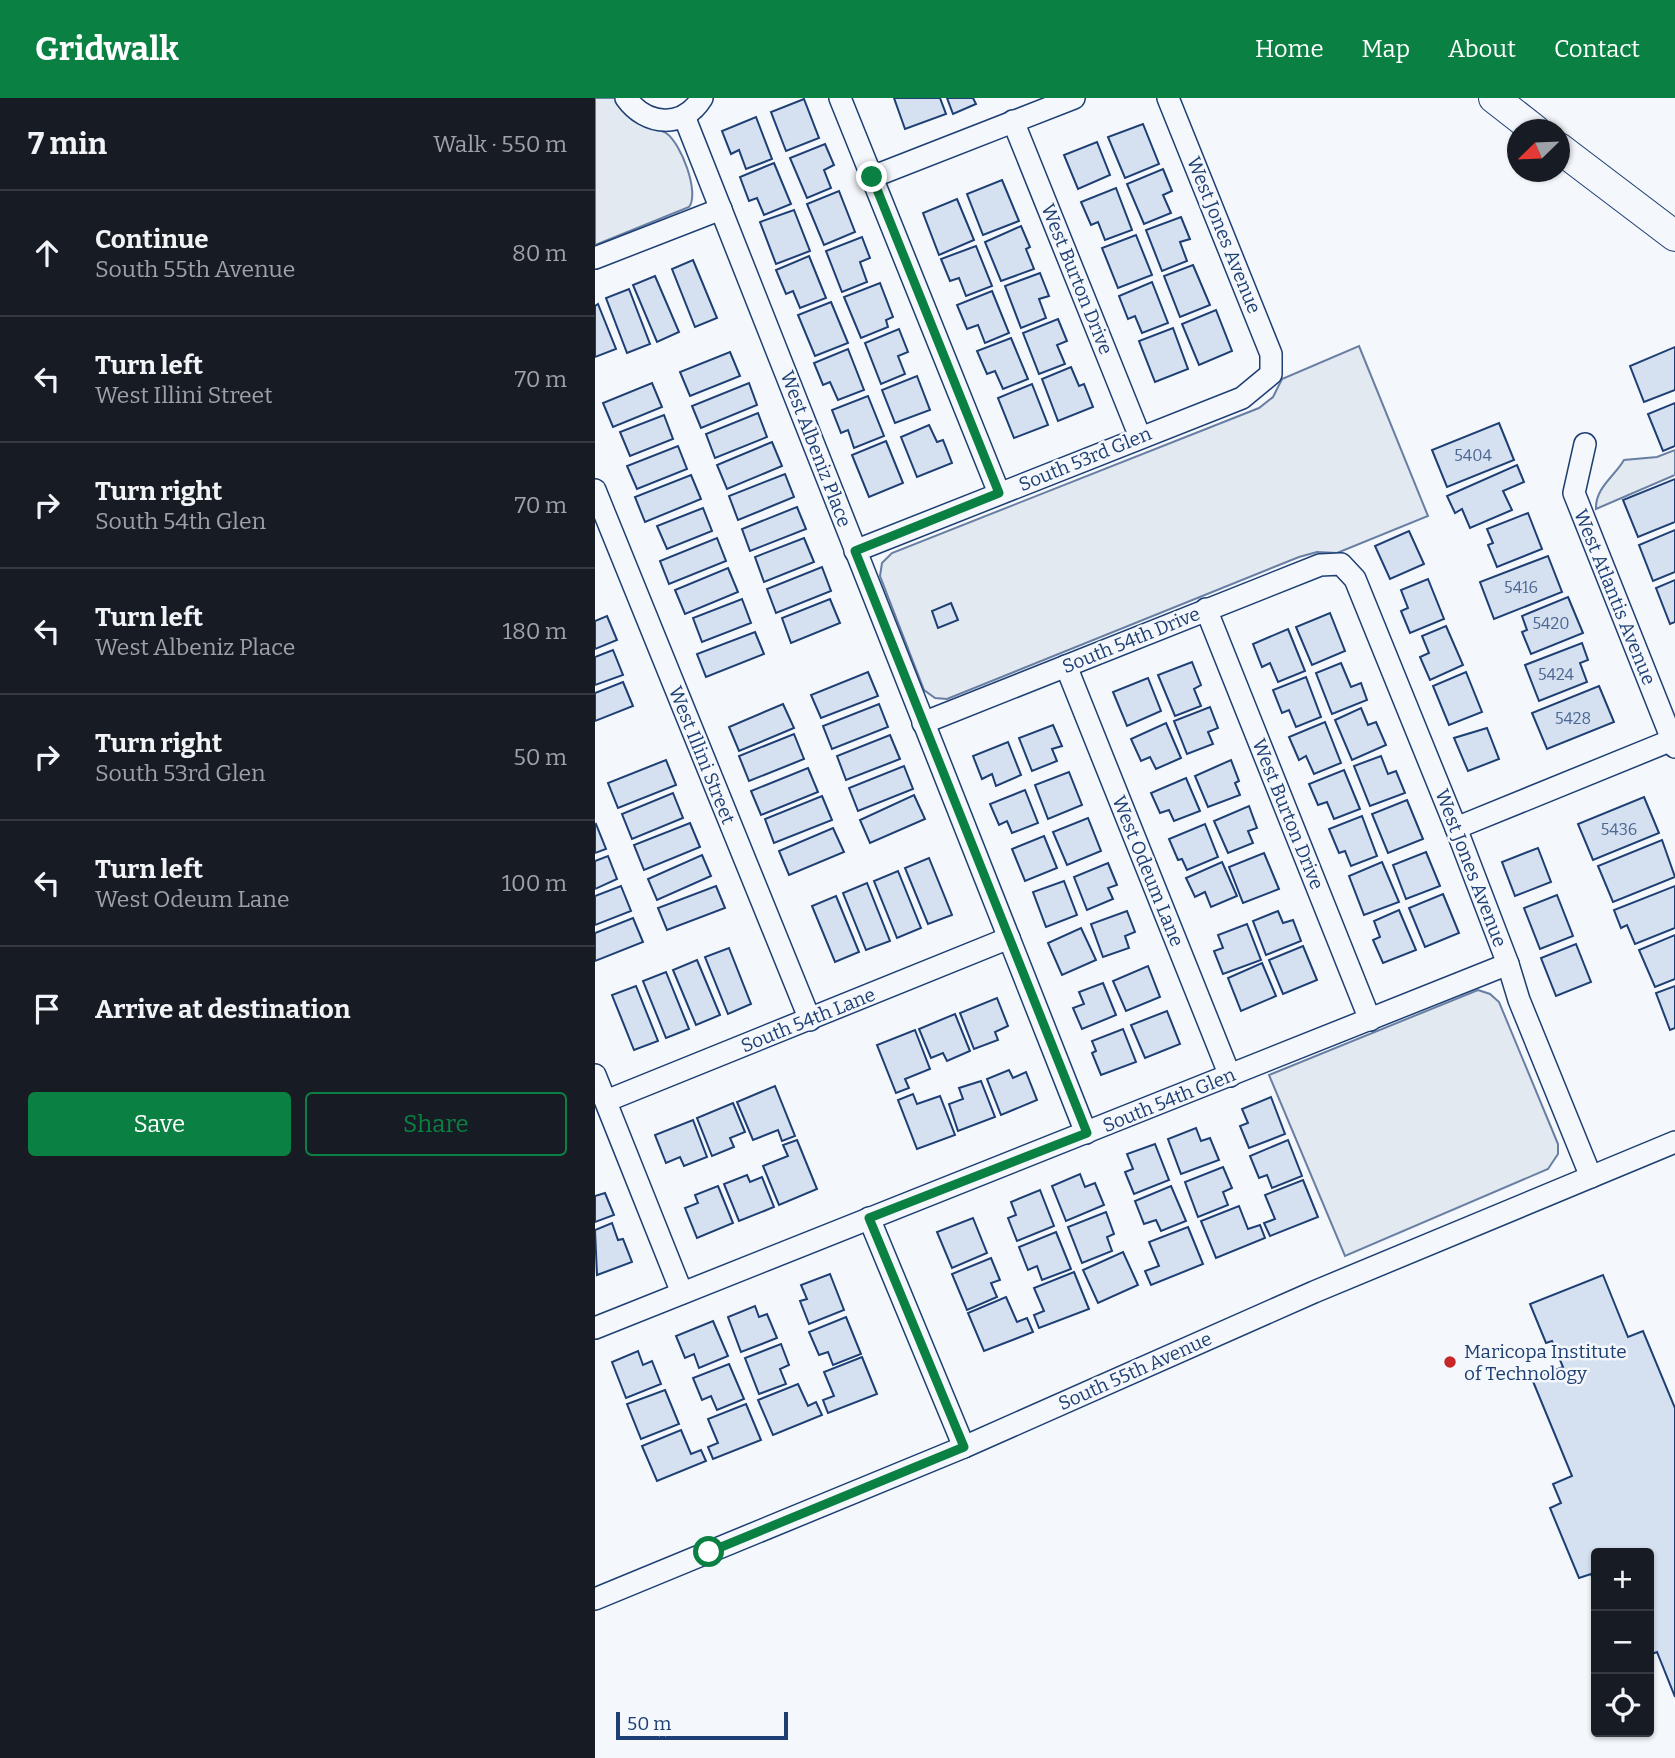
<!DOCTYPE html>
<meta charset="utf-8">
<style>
:root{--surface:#171b24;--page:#20242c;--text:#f1f3f6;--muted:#9ea1a6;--line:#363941;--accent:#0b8043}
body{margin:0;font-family:Bitter,serif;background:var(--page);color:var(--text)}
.controls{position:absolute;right:21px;bottom:21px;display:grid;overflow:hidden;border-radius:7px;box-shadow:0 2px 5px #0004}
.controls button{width:63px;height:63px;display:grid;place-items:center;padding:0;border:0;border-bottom:2px solid var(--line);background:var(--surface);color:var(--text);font:35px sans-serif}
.compass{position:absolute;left:912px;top:21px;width:63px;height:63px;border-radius:50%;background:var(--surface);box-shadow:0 2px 5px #0004;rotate:247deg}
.scale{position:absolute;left:21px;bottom:18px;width:172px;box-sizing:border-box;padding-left:7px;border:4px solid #1d3f73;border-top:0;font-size:19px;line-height:24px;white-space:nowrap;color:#1d3f73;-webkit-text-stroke:5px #f4f7fb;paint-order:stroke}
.stop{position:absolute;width:21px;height:21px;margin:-16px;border:5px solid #0b8043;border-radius:50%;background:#fff}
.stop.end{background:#0b8043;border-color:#fff;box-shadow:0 2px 7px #0008}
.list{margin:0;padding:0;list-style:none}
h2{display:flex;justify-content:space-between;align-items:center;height:91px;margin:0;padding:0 28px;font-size:30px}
h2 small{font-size:23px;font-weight:400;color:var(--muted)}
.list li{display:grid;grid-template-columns:46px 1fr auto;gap:21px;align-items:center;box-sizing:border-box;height:126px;padding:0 28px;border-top:2px solid var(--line)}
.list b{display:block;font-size:26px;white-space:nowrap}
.list p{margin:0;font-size:23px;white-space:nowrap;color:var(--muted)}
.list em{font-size:23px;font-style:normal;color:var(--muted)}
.actions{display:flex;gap:14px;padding:21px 28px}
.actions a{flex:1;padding:16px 0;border:2px solid var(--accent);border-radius:7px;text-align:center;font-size:24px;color:var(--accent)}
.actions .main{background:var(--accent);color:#fff}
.icon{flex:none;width:38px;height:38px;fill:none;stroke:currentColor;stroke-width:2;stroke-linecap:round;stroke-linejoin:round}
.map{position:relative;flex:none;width:1080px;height:1660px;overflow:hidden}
header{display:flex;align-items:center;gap:42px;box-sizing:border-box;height:98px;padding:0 35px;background:var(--accent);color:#fff}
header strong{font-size:33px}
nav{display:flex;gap:38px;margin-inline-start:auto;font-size:24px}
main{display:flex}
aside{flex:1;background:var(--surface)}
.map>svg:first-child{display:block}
.green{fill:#e3e9f0;stroke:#687fa3;stroke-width:2}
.building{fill:#d5e0f0;stroke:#1d3f73;stroke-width:2}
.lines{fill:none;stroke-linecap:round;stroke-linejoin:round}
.minor-casing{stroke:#1d3f73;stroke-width:24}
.secondary-casing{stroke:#1d3f73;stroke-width:32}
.minor{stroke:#f4f7fb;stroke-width:21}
.secondary{stroke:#f4f7fb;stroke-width:30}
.route{stroke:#0b8043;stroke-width:9}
.poi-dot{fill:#c62828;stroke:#f4f7fb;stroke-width:2.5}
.labels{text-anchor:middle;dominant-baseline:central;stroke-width:5;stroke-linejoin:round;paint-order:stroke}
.number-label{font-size:16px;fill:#4b6792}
.street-label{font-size:19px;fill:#1d3f73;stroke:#f4f7fb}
.poi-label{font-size:19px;fill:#1d3f73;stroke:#f4f7fb;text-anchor:start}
</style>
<header>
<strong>Gridwalk</strong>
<nav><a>Home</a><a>Map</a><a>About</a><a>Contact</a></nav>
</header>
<main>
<aside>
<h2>7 min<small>Walk · 550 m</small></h2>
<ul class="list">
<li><svg class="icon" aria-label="ahead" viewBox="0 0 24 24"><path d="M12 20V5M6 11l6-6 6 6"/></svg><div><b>Continue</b><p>South 55th Avenue</p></div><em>80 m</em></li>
<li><svg class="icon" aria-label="left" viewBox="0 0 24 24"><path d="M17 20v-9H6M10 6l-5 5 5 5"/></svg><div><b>Turn left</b><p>West Illini Street</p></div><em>70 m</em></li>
<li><svg class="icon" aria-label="right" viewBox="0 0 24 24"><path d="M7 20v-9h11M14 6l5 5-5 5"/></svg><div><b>Turn right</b><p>South 54th Glen</p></div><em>70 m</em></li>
<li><svg class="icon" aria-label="left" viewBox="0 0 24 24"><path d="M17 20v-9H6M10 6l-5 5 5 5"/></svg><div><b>Turn left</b><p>West Albeniz Place</p></div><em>180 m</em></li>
<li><svg class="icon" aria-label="right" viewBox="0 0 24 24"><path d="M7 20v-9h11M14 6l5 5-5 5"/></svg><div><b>Turn right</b><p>South 53rd Glen</p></div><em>50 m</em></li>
<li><svg class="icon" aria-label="left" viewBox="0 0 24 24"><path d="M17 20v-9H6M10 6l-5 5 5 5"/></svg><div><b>Turn left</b><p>West Odeum Lane</p></div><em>100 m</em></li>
<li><svg class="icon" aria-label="arrive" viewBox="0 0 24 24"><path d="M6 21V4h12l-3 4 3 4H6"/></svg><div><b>Arrive at destination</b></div></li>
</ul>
<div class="actions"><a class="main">Save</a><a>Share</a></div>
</aside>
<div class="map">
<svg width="1080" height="1660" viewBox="0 0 1080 1660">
<rect width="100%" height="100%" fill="#f4f7fb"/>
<g class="green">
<path d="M0 0H24C30 8 37 20 45 26 52 31 63 30 71 35 86 45 105 95 94 109L0 147Z"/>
<polygon points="764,248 833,418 742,455 722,454 704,459 352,601 340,600 329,592 285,478 287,465 297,455 664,310 678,299 687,281"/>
<path d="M1080 352V377L1001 411C1000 390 1019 379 1029 362L1062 359Z"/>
<polygon points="883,892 895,896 904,904 963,1046 963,1056 953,1071 750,1158 674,977"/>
</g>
<g class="building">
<polygon points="299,0 345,0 351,16 310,31"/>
<polygon points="352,0 378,0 381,6 358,16"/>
<polygon points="209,1 224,40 191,53 176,14"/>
<polygon points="161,19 177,61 151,71 144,52 136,56 127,33"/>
<polygon points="548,26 564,66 530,80 513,39"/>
<polygon points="502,44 515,77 483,91 469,57"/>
<polygon points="230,46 239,67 229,72 236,90 212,100 195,60"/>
<polygon points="179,65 196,106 169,117 162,100 154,103 145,79"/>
<polygon points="568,71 577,93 568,97 576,115 549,126 532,86"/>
<polygon points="407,82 424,123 388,137 372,96"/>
<polygon points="521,90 537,132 510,142 503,124 496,127 486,104"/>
<polygon points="244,93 260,134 229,147 212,106"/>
<polygon points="362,101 379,142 344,157 328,115"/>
<polygon points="199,112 215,153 181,166 165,124"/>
<polygon points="586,119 595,141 585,144 592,163 567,173 551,132"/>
<polygon points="426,128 435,149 431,151 439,171 406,183 390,144"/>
<polygon points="541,137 557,177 523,190 507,150"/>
<polygon points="267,139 275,160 265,164 272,184 247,194 231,153"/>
<polygon points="381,148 397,188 371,198 364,180 355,183 346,161"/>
<polygon points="214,158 231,200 205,210 198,193 191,196 181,172"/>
<polygon points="98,162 122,220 100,229 77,171"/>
<polygon points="598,167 615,207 585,219 569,178"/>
<polygon points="445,175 454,198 444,201 451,220 426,230 410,188"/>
<polygon points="60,178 84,234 62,244 38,187"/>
<polygon points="557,184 573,225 547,235 540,218 533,221 524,198"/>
<polygon points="285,185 298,219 291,222 293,229 266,240 249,199"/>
<polygon points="34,191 55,246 32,255 11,200"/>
<polygon points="397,193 414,235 390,245 383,227 372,231 362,207"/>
<polygon points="236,204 253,245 220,258 203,217"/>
<polygon points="3,206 21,251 0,259 0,208"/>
<polygon points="621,212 637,253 604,267 587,226"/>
<polygon points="463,221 472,243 462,247 470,266 444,276 428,235"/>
<polygon points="578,230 593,271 560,284 544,243"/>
<polygon points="304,231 313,254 303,258 310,276 286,286 270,245"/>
<polygon points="416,240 433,281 408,291 400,273 392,276 382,253"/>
<polygon points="1080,249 1080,292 1049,304 1035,268"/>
<polygon points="253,251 269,292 243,302 235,284 228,287 219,265"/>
<polygon points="135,254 145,278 95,298 85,274"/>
<polygon points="476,269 484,288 489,286 498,309 463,323 447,281"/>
<polygon points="322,278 335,312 300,325 287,292"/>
<polygon points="57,285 67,309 18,329 8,305"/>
<polygon points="154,285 162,307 106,330 97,308"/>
<polygon points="437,286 453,327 419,340 403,300"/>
<polygon points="273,298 289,338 259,350 253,332 246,335 237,312"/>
<polygon points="1080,305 1080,348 1068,353 1053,316"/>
<polygon points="163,315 172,339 120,360 111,336"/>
<polygon points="69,317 78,341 35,358 25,334"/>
<polygon points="904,325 919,362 852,389 837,352"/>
<polygon points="334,327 342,344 348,342 357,365 322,379 306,339"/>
<polygon points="291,343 308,385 274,399 257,357"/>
<polygon points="177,344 187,368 132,391 122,367"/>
<polygon points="83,348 92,371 42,391 32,368"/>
<polygon points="922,367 929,384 908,393 917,412 875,430 867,411 860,415 852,398"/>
<polygon points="190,376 199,399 143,422 134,398"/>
<polygon points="96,377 106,401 50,424 40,399"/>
<polygon points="1080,381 1080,424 1043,439 1028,402"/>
<polygon points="202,409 211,431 155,453 147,431"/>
<polygon points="108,410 117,433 72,451 62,428"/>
<polygon points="933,415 947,451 902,469 893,447 898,445 892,431"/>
<polygon points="1080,432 1080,474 1058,483 1044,447"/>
<polygon points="814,433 829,466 795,481 780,448"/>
<polygon points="122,440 131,463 74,486 65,463"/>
<polygon points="209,440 219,464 169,484 160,459"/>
<polygon points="953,458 967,494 899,521 885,484"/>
<polygon points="227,469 236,493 181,515 172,491"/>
<polygon points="133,470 143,494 90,516 80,492"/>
<polygon points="833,481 849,521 815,535 806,513 813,510 806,492"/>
<polygon points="1080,482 1080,524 1075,526 1061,490"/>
<polygon points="973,499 988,535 936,556 927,534 932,532 927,518"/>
<polygon points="147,501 156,525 107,544 98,520"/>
<polygon points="235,501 245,525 196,545 187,520"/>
<polygon points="356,505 363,522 343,530 337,513"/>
<polygon points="735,515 750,553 717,567 701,529"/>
<polygon points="12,518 22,542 0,551 0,523"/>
<polygon points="851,528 868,567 835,582 825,559 834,555 827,538"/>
<polygon points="693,531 710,573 683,584 675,565 667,569 658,546"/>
<polygon points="160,534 169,556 111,579 102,556"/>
<polygon points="987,545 993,562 985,565 992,584 944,603 930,567"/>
<polygon points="18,552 28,577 0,587 0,559"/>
<polygon points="597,564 606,587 599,591 606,608 580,618 563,577"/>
<polygon points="746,565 756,589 766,585 772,602 737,616 721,575"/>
<polygon points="273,574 283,598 226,620 216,597"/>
<polygon points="871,574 887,614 854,627 838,588"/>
<polygon points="711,579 726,619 701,629 694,612 687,615 678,592"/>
<polygon points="553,580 566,613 532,628 518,594"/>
<polygon points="28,584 38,608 0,623 0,595"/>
<polygon points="1004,588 1019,624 952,651 937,615"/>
<polygon points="188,606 199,630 144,653 134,629"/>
<polygon points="284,606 293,629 237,651 228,628"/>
<polygon points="615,609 623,630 613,634 618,646 592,656 579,623"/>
<polygon points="766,610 773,627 781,624 791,647 757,662 740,622"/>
<polygon points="730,624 746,665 719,676 711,658 704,662 694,639"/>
<polygon points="571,625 586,660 561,671 555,659 546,663 536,641"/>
<polygon points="458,627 467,648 457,651 462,663 437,673 424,640"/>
<polygon points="892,630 904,661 873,673 859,640"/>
<polygon points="199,636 209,661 154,683 144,658"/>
<polygon points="295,637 305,661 251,682 242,658"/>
<polygon points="413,644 426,677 401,688 397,676 387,681 378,658"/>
<polygon points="786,658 793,676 801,673 810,695 775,708 759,668"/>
<polygon points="71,662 81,687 23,710 13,685"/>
<polygon points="636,662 644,683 640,685 645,697 613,709 600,678"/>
<polygon points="309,668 318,691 263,713 254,690"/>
<polygon points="213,670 223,694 166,717 156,693"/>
<polygon points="749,672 765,711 739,721 732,704 723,707 714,686"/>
<polygon points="474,674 487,707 453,721 440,687"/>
<polygon points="591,680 605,713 579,723 574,712 565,715 556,695"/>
<polygon points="430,692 443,725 417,735 412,723 404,727 395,706"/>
<polygon points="78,695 88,720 37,741 27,716"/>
<polygon points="319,697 330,721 275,745 265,722"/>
<polygon points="227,698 237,722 179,745 170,721"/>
<polygon points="1049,699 1064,735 998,762 983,726"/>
<polygon points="812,702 828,741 793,755 777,716"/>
<polygon points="654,708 662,730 653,733 658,745 633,755 619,723"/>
<polygon points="767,718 782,758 756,768 750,753 744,755 734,731"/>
<polygon points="493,720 506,753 472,767 458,734"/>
<polygon points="95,725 105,749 49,772 39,747"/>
<polygon points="1,726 11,751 0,755 0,727"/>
<polygon points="610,726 623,759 592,772 587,761 583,762 574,741"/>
<polygon points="238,730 249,754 194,777 184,753"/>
<polygon points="449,738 462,770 430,783 417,751"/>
<polygon points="1067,742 1080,779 1018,804 1003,768"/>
<polygon points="943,750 956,784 920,798 907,764"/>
<polygon points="831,754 845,788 811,801 798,767"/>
<polygon points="669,755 684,791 648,805 634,769"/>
<polygon points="107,757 116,778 62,802 53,781"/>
<polygon points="13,758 22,781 0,791 0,763"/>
<polygon points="334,760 357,817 333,826 310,770"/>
<polygon points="627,764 642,798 616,809 610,794 600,799 591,780"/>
<polygon points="787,764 804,804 769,817 754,778"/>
<polygon points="513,765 522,787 513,790 518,801 492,812 479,779"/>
<polygon points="303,773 326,830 302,840 279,783"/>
<polygon points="469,783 482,817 451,829 438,794"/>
<polygon points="272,785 295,843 271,852 248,795"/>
<polygon points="26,788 36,813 0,827 0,798"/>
<polygon points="121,788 130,810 72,832 63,810"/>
<polygon points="1080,788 1080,830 1040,846 1032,827 1026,830 1019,812"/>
<polygon points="848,796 864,835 830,849 814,810"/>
<polygon points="962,797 978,838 945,851 929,810"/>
<polygon points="241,798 264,854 240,864 217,808"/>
<polygon points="804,812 821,852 788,865 778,842 785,839 779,823"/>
<polygon points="532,813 540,834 530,838 534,850 508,859 496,826"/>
<polygon points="683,813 688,825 698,822 706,843 671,857 658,823"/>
<polygon points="38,820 48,844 0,863 0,835"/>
<polygon points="652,826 666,862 628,876 619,853 628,850 623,837"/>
<polygon points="486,830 501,862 467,877 453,845"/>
<polygon points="1080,837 1080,881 1060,889 1044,852"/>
<polygon points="981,846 996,884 961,898 946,860"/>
<polygon points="708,848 722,882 688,896 674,862"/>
<polygon points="134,850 156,906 133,916 110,859"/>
<polygon points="102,862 125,917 101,927 78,872"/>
<polygon points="667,865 681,898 646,913 633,880"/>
<polygon points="553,868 565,899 531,913 518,883"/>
<polygon points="71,874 94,931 71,940 48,883"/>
<polygon points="508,885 521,917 487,931 478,910 489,906 484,894"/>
<polygon points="41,888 63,943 39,952 17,897"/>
<polygon points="1080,888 1080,930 1075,932 1061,895"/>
<polygon points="402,900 413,928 400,934 403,942 379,951 365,915"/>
<polygon points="572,913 585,946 550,960 536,927"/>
<polygon points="360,916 375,953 352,963 348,955 336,960 324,931"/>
<polygon points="528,931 541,964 506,977 497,955 501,953 497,943"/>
<polygon points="320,932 335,971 310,981 314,990 301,995 282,947"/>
<polygon points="414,972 418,980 431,974 442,1002 406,1017 392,981"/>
<polygon points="386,983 400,1019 363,1033 354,1006 368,1001 364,990"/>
<polygon points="180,988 200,1038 187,1043 183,1032 158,1042 142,1004"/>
<polygon points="318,996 322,1006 345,998 360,1037 322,1051 303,1002"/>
<polygon points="676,999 690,1036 654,1050 645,1028 653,1025 647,1011"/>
<polygon points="138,1005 150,1034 135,1040 139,1049 117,1058 102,1020"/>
<polygon points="98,1022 112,1059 89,1068 85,1059 71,1065 60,1037"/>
<polygon points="601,1030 606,1043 615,1040 624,1062 586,1076 573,1041"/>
<polygon points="202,1042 222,1091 184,1107 168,1068 193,1058 188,1047"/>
<polygon points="693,1042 707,1078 677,1090 672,1077 664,1080 655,1058"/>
<polygon points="560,1046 574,1082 539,1096 530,1074 538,1071 532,1056"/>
<polygon points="628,1069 637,1090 628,1094 633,1107 603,1119 590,1084"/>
<polygon points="485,1076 490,1089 500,1085 509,1107 471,1123 457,1088"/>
<polygon points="152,1077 155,1084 167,1079 179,1109 144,1123 129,1086"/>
<polygon points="708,1082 723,1119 675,1138 669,1125 680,1121 670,1097"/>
<polygon points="123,1088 138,1125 102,1140 90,1110 103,1105 100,1097"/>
<polygon points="576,1088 591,1123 566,1133 561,1122 549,1126 540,1103"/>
<polygon points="445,1092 459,1128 422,1143 413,1120 421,1117 416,1104"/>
<polygon points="10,1095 19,1117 0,1124 0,1098"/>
<polygon points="644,1108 653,1131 665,1127 670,1140 621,1160 606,1123"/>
<polygon points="511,1114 519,1136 512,1139 517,1153 487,1165 473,1129"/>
<polygon points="378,1120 392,1155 357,1170 342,1134"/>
<polygon points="17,1125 23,1142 28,1141 37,1164 2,1177 0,1132"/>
<polygon points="593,1129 608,1166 556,1187 550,1173 564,1168 554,1144"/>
<polygon points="461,1134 476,1171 447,1182 442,1168 433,1172 424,1149"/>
<polygon points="528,1154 543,1187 503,1205 488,1172"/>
<polygon points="396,1160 405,1182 396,1185 402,1199 372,1212 357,1176"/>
<polygon points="479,1174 494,1211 444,1230 439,1217 449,1213 439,1190"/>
<polygon points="235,1176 249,1212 214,1226 205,1203 212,1201 206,1187"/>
<polygon points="1008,1177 1033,1239 1048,1233 1080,1310 1080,1599 1062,1554 1054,1557 1054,1455 1001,1455 1001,1489 996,1476 984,1480 955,1410 966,1405 958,1386 977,1378 937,1281 968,1269 957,1243 951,1245 935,1206"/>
<polygon points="411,1199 422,1224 432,1220 438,1234 389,1253 373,1215"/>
<polygon points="160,1208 164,1219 172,1216 182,1240 146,1254 133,1219"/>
<polygon points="251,1219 266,1256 238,1267 233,1254 224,1257 214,1234"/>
<polygon points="118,1223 133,1258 104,1270 99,1256 90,1260 81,1238"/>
<polygon points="186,1246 194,1267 185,1271 191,1286 164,1296 150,1260"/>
<polygon points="43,1253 48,1267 57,1263 66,1286 31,1300 17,1264"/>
<polygon points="267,1259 282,1296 233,1315 228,1302 239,1298 229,1274"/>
<polygon points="134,1266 149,1301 122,1312 116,1298 107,1302 98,1280"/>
<polygon points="203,1286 213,1308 221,1304 227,1317 178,1337 163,1302"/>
<polygon points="70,1292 84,1326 46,1341 32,1306"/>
<polygon points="151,1306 166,1342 118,1361 113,1349 123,1345 113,1321"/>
<polygon points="86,1332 96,1356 106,1352 111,1363 62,1383 47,1348"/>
</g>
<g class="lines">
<defs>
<g id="minor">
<path d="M31 0C51 28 88 31 107 0"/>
<polyline points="245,0 404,395"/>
<polyline points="89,18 491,1035"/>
<polyline points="418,23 545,339"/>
<polyline points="277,79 479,0"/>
<polyline points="0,160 126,111"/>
<polyline points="990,346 979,395 1080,649"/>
<polyline points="0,392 215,922"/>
<polyline points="260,453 647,300 676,276 676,256 573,0"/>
<polyline points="611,511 775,922"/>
<polyline points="471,568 635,978"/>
<polyline points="328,625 725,467 746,466 760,481 861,730 913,866 924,902 996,1079"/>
<polyline points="861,730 1077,642"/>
<polyline points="0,977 87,1195"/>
<polyline points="11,1003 414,840"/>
<polyline points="274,1120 369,1349"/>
<polyline points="0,1230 913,866"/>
<polyline points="0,1501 369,1349 719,1194 1080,1044"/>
</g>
<g id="secondary">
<polyline points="899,0 940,32"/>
<polyline points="964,50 1080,138"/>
</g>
</defs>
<use href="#minor" class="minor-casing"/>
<use href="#secondary" class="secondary-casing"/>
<use href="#minor" class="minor"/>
<use href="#secondary" class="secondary"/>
</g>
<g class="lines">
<polyline class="route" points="114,1454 369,1349 274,1120 492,1035 260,453 404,395 277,79"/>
</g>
<circle class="poi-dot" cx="855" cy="1264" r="7"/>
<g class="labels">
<g class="number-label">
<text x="878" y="357">5404</text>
<text x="926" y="489">5416</text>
<text x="956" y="525">5420</text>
<text x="961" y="576">5424</text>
<text x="978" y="620">5428</text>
<text x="1024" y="731">5436</text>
</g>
<g class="street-label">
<text transform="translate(629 137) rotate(68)">West Jones Avenue</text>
<text transform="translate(482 181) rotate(68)">West Burton Drive</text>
<text transform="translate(221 351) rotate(69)">West Albeniz Place</text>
<text transform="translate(490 361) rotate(-22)">South 53rd Glen</text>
<text transform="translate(1020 499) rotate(68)">West Atlantis Avenue</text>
<text transform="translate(536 542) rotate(-22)">South 54th Drive</text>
<text transform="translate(107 657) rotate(68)">West Illini Street</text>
<text transform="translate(693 716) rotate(68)">West Burton Drive</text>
<text transform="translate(876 770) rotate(69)">West Jones Avenue</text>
<text transform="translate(553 773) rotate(68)">West Odeum Lane</text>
<text transform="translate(213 922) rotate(-22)">South 54th Lane</text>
<text transform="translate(574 1002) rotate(-22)">South 54th Glen</text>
<text transform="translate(540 1273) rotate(-24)">South 55th Avenue</text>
</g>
<g class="poi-label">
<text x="869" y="1253">Maricopa Institute<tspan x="869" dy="22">of Technology</tspan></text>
</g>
</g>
</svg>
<div class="controls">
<button>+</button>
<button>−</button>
<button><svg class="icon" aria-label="locate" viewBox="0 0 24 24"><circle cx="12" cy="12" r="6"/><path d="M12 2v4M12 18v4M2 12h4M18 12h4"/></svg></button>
</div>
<svg class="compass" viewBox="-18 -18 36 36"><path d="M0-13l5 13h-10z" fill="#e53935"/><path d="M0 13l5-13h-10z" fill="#9ea1a6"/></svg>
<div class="scale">50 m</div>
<div class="stop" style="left:114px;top:1454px"></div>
<div class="stop end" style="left:277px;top:79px"></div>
</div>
</main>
